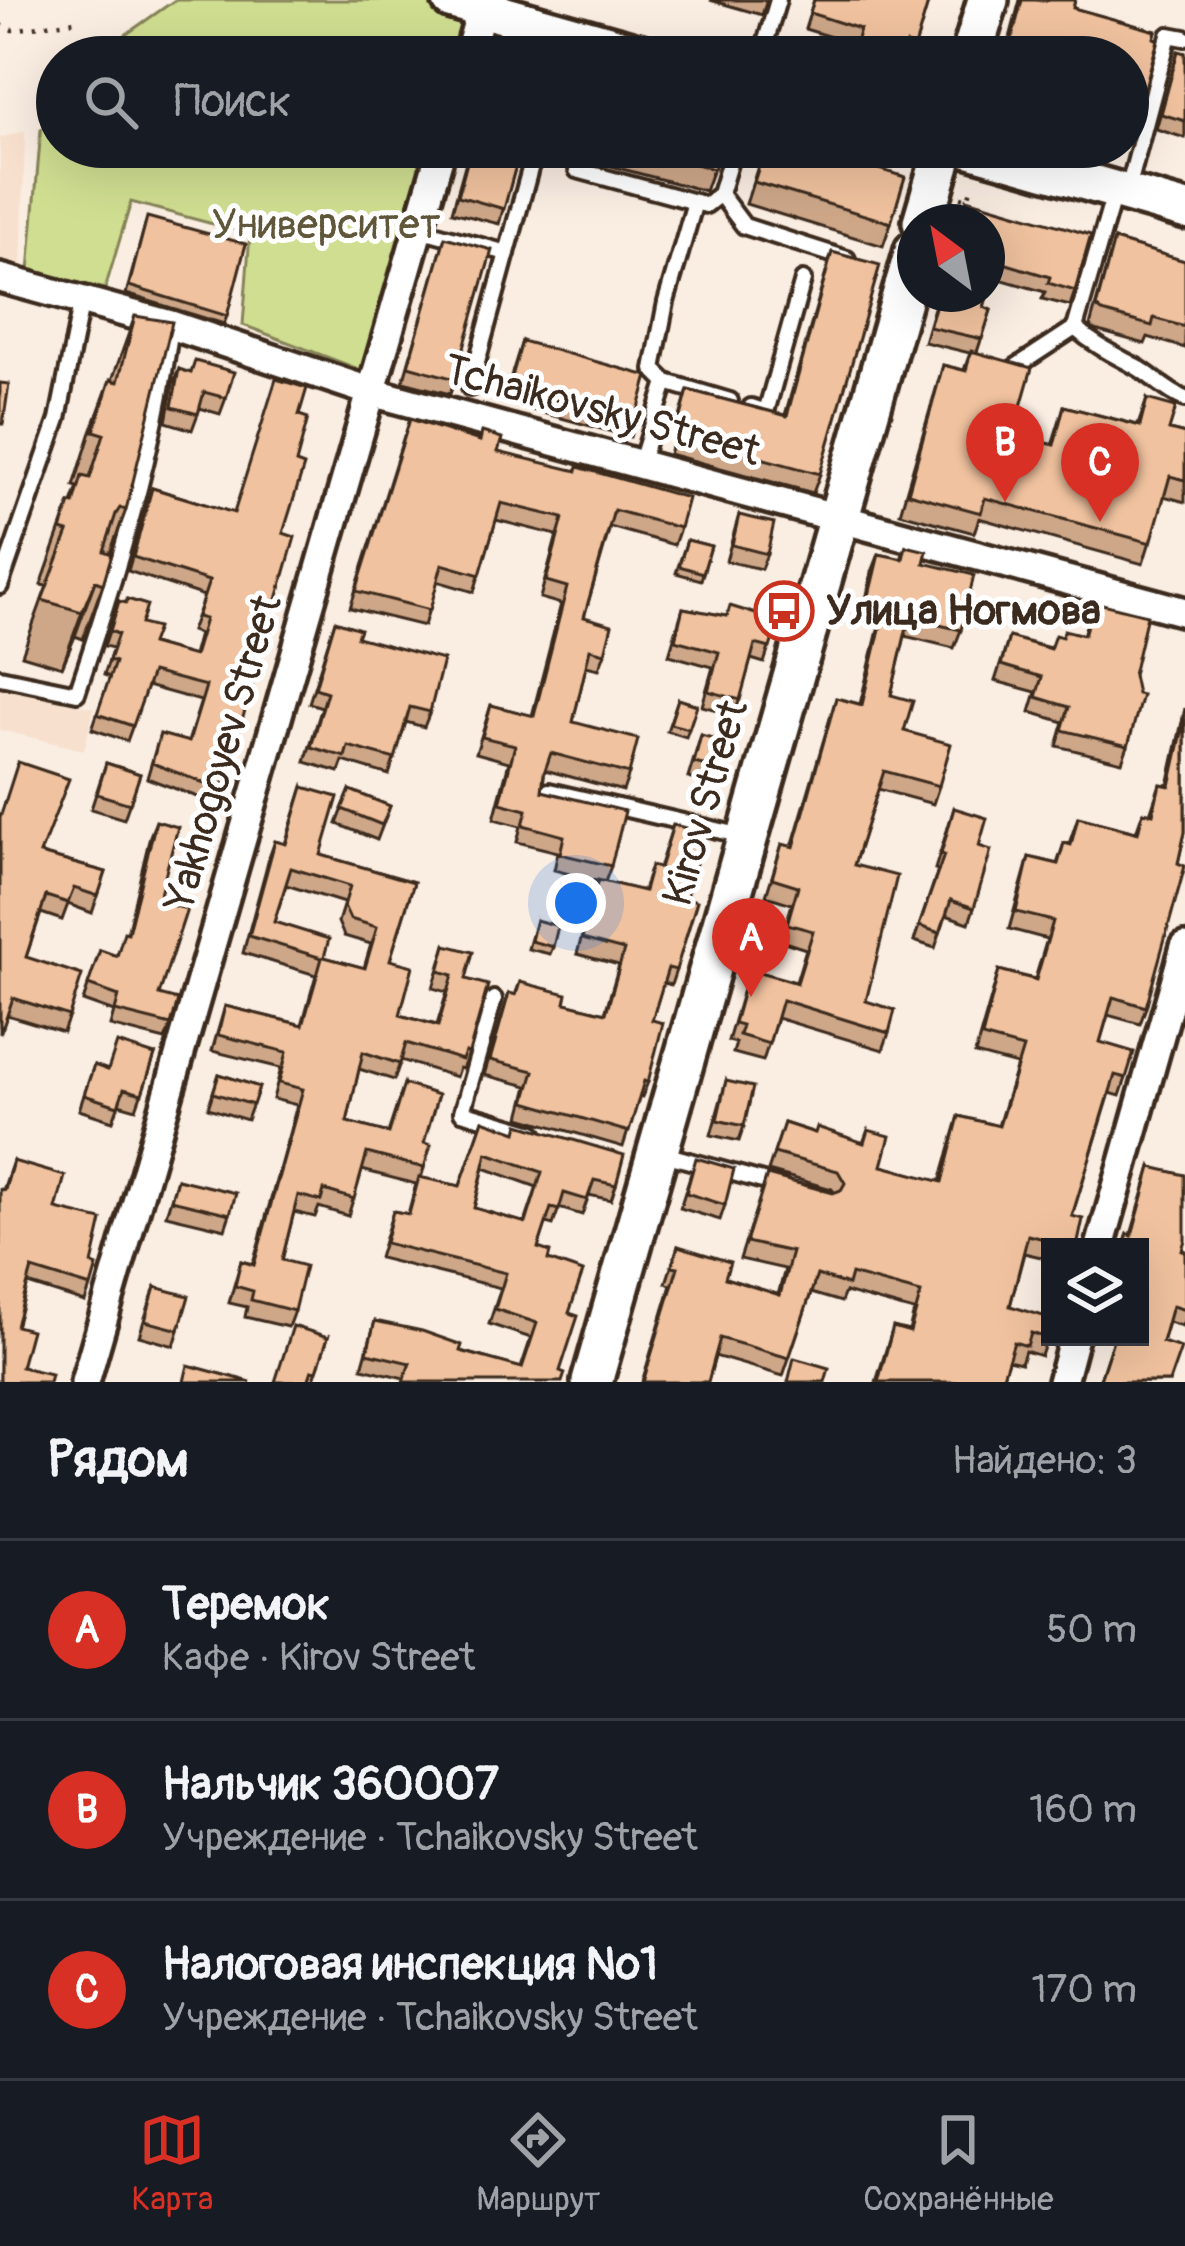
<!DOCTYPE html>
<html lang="ru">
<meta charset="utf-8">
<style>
:root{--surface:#171b24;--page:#20242c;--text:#f1f3f6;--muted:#9ea1a6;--line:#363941;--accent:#d93025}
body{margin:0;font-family:Pangolin,sans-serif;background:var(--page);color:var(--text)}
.controls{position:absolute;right:36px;bottom:36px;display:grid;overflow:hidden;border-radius:0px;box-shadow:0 12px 48px #0002}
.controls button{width:108px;height:108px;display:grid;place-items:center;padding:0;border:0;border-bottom:3px solid var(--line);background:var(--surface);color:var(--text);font:60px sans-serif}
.compass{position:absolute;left:897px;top:204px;width:108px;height:108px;border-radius:50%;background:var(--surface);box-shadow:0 12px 48px #0002;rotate:328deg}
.you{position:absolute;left:576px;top:903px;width:42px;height:42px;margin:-30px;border:9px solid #fff;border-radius:50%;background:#1a73e8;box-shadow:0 0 0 18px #1a73e833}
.badge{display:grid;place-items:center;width:78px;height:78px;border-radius:50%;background:var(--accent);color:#fff;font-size:39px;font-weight:700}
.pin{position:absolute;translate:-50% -99px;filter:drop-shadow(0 3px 6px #0008)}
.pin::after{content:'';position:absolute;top:63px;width:42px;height:36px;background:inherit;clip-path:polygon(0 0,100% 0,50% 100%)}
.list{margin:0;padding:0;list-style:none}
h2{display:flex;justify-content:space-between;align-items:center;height:156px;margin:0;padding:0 48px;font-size:51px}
h2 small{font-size:39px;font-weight:400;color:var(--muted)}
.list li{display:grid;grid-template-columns:78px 1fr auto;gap:36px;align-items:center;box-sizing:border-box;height:180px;padding:0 48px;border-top:3px solid var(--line)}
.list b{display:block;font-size:45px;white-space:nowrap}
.list p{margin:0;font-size:39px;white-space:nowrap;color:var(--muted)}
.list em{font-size:39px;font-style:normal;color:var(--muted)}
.icon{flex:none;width:66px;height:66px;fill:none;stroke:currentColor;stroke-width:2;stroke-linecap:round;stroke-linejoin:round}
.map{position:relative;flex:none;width:1185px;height:1382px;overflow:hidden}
.search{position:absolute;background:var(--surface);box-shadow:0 12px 48px #0002;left:36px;right:36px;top:36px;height:132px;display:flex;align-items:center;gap:30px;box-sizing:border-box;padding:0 42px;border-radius:66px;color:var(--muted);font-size:45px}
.sheet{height:696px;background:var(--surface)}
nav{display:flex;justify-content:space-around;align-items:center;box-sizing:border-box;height:168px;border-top:3px solid var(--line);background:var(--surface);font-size:33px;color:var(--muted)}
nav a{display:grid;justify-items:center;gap:6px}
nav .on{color:var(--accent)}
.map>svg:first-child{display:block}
.built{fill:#f7e0ce}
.green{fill:#d0de91;stroke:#868458;stroke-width:3}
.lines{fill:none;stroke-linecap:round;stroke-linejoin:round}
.service-casing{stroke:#3b2a1e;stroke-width:22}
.minor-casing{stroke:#3b2a1e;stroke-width:36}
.tertiary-casing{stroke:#3b2a1e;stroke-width:45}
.secondary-casing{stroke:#3b2a1e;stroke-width:48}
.path{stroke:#3b2a1e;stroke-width:4.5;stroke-dasharray:3 9;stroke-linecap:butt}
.service{stroke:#fff;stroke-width:14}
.minor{stroke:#fff;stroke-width:27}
.tertiary{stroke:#fff;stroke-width:36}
.secondary{stroke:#fff;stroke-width:39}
.wall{fill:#cea789;stroke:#3b2a1e;stroke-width:3;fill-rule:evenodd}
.shaded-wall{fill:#a8886f;stroke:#3b2a1e;stroke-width:3}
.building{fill:#f0c29f;stroke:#3b2a1e;stroke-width:3;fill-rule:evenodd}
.labels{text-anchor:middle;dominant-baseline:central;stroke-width:10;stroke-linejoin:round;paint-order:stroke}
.park-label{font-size:42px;fill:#60573b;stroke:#fff}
.street-label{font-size:42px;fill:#3b2a1e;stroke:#fff}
.poi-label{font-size:42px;font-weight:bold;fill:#3b2a1e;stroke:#fff;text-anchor:start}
</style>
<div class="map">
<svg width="1185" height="1382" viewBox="0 0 1185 1382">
<rect width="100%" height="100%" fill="#faede2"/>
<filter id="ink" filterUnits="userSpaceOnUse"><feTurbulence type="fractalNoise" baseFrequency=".00833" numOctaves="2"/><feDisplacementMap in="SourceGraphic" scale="24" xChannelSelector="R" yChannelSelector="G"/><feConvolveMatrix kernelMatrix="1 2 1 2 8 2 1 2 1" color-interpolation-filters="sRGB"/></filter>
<g filter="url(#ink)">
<g class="built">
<polygon points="25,131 21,270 0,265 0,138"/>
<polygon points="0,688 94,708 84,750 0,730"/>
</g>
<g class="green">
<polygon points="175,0 472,0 455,57 114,57 111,45"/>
<polygon points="57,121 57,147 430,147 366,372 243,325 250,234 131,202 105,289 29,271 41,129"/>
</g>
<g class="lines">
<defs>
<g id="service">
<polyline points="761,57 778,0"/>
<polyline points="577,170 706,205 720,194 734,147"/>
<polyline points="1127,193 1169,35 1185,38"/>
<polyline points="720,194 744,226 847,259"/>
<polyline points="419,229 507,253 536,147"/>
<path d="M1075 328C1094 345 1113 354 1135 366 1153 376 1165 391 1185 399"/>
<polyline points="1011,370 1075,328 1114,194"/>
<polyline points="666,382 730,401"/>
<polyline points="470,388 507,253"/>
<polyline points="751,407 766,412 803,280"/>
<polyline points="640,465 666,382 653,369 666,302 695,202"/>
<polyline points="0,586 58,419 82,299"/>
<path d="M0 677 77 693C117 573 155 451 171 325"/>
<polyline points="549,791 743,836"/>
<polyline points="494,999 462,1112 534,1133"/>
<polyline points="664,1154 781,1186"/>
</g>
<g id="minor">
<polyline points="468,57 484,0"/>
<polyline points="0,278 171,325 372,392 1185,612"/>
<polyline points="1100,1247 1185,947"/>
<polyline points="85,1382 442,147"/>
<polyline points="1062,1382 1074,1337"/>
</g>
<g id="tertiary">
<polyline points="451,0 653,57"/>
<polyline points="965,147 1185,210"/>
</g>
<g id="secondary">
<polyline points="971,57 988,0"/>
<polyline points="923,222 945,147"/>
<polyline points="592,1382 915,251"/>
</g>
</defs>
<use href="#service" class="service-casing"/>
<use href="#minor" class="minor-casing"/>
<use href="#tertiary" class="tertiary-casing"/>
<use href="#secondary" class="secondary-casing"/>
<g class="path">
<polyline points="0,25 12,30 75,21"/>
<polyline points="900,177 904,158"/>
<polyline points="961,197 968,199 973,183"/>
</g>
<use href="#service" class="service"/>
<use href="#minor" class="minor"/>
<use href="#tertiary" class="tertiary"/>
<use href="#secondary" class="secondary"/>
</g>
<g class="wall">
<polygon points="710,0 767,0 762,15"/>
<polygon points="814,0 929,0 911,57 850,57 854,44 805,29"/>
<polygon points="1020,0 1075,0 1073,8 1156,31 1154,38 1158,40 1134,123 1128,121 1128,57 1005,57"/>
<polygon points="1178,51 1185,53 1185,138 1156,129"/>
<polygon points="470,147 521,147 499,224 452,212"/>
<polygon points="580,147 721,147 705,191 577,157"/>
<polygon points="764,147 891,223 883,246 746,204"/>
<polygon points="967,199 1075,291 1070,306 1042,299 1045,292 993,277 984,307 991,310 977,352 1013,434 1052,445 1064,406 1138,425 1147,399 1169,430 1185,434 1185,502 1164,496 1143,564 979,518 974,533 900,513 943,365 964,370 970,353 924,342 938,294 987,294 987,222 959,222"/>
<polygon points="145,225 227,316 224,324 126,294"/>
<polygon points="445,237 455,379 450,394 403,382"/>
<polygon points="1114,240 1185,261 1185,348 1148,337 1145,344 1095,330 1090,326"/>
<polygon points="832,252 820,474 813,493 669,454 688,390 785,415"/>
<polygon points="135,316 126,510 110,553 103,584 83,639 75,636 62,667 22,655 47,586 41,585 70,503 72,503 78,487 74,486 90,435 110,380 112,380"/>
<polygon points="522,341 635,422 630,437 503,402"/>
<polygon points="179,369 226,398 220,414 200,408 192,430 166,422 173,384"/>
<polygon points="299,415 296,463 283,533 222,790 216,804 147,778 160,734 188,742 201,701 147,686 127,741 92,729 110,677 104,675 113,648 104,646 119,601 141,624 151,644 193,656 199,634 191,631 204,596 128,571 152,488 234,513"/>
<polygon points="404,436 498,452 680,528 674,545 610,527 584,617 605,653 599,669 586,666 573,722 629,774 623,791 545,770 542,791 611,866 605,882 643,891 651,866 659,868 673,825 686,898 676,970 671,985 663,983 652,1020 648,1082 642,1097 639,1096 623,1147 520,1117 528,1086 484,1075 509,993 515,995 520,982 565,1003 605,1013 619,965 577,954 597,881 554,870 558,852 517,842 521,826 494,819 509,762 476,753 491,705 532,716 561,604 540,598 557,535 496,520 474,592 437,581 424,626 350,608"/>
<polygon points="739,515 767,554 761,569 726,561"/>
<polygon points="687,540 711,546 701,580 676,573"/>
<polygon points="906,546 924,563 961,630 954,648 905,636 891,695 904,731 939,786 933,804 878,789 854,865 866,1001 889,1033 883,1050 777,1018 763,1061 733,1053 736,1043 728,1041 749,969 796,982 806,949 781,941 792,904 766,896 782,844 792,847 836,698 860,704 879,626 861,622 872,572 879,554 901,559"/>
<polygon points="1094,602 1133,675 1128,746 1122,762 1057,746 1064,722 1030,712 1036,692 995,681 1009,637 1050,648 1083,635"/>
<polygon points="683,608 726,616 778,621 764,663 751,659 735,715 702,706 713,667 669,655"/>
<polygon points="335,621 357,637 430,712 424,727 406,722 389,775 343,761 339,772 305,762 322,707 309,703"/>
<polygon points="678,699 697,705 686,737 667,731"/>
<polygon points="1185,708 1185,832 1146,1007 1140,1024 1108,1015 1100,1042 1126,1078 1120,1096 1110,1093 1072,1216 1077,1247 1050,1247 1050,1259 1024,1253 1010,1306 1050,1329 1041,1356 1025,1351 1021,1363 1008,1360 1001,1382 876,1382 893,1327 909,1331 914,1311 845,1292 841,1302 811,1293 783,1376 715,1356 708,1382 642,1382 671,1285 666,1283 678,1246 725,1278 778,1295 785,1269 740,1259 767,1175 834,1192 832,1189 768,1171 784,1123 815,1133 863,1143 868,1130 882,1166 940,1182 959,1116 998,1126 1017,1065 975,1054 999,970 1035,979 1047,939 1009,929 1029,857 1057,864 1064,843 1069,844 1078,817 1136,832 1143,812 1150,814 1160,784 1168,785"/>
<polygon points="701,735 725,770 720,786 688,778"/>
<polygon points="106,763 140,774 124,819 91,809"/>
<path d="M303 787 321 855 414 882 390 960 400 1015 437 1025 447 992 433 988 446 945 466 979 469 1053 462 1069 459 1068 456 1077 401 1060 394 1080 359 1069 347 1122 388 1133 404 1084 424 1143V1168L421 1178 460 1186 483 1120 616 1185 611 1200 589 1195 582 1215 559 1208 553 1225 546 1223 538 1248 548 1260 569 1313 560 1371 404 1378 362 1368 375 1321 460 1351 521 1368 531 1338 489 1324 501 1288 379 1258 393 1211 408 1214 416 1184 362 1170 348 1216 319 1207 315 1217 294 1212 282 1260 294 1311 288 1327 245 1317 247 1307 229 1303 241 1261 253 1264 297 1105 273 1099 281 1068 212 1051 225 1006 302 1025 316 975 243 953 269 858 275 841 285 844ZM286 885 344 903 338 922 344 936 371 944 364 968 324 957 274 922ZM484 1168 537 1187 525 1223 474 1208Z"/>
<polygon points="350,790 390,806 377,840 337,824"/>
<polygon points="954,808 979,846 974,908 969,923 946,915 935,948 914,941 938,870 935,869"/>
<polygon points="0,816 41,854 106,872 92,913 68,904 62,920 41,913 26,957 69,1016 63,1032 7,1015 0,1034"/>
<polygon points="156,821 159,995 171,1025 165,1040 110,1026 114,1012 83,1001 100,950 116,956 127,933 150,836"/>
<polygon points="536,920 553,947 550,954 528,949"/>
<polygon points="155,1055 136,1109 119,1104 113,1121 79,1110 94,1065 107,1070"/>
<polygon points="219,1074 259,1087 247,1120 208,1108"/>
<polygon points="726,1081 744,1126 739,1141 711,1135"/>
<polygon points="13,1161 56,1209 92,1264 97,1266 85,1302 28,1284 16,1326 21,1367 0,1382 3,1190"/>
<polygon points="1151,1167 1182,1250 1185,1251 1185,1318 1182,1326 1168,1322 1162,1342 1169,1382 1099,1382 1114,1337 1140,1337 1140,1247 1123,1247 1128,1234 1131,1235"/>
<polygon points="691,1173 725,1205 720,1220 680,1208"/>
<polygon points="177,1179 230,1214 225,1229 166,1215"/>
<polygon points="155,1287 179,1330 174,1346 139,1336"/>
<polygon points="328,1337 313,1382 275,1382"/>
</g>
<polygon class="shaded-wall" points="95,581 75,636 62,667 82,612"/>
<g class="building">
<polygon points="814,0 929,0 915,47 907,44 903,57 892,57 855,45 860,29 810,13"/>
<polygon points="1022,0 1075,0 1073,8 1156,31 1154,38 1158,40 1141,102 1128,99 1128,57 1007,57"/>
<polygon points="1178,51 1185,53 1185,121 1161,114"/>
<polygon points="471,147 521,147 504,209 458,196"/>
<polygon points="632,147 721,147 714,169"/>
<polygon points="765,147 806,147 905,177 891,223 754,182"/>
<polygon points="967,199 1091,235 1075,291 1048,283 1050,277 997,261 984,307 991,310 982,339 929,327 939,294 987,294 987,222 960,222"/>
<polygon points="147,217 246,244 227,316 129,286"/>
<polygon points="445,237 492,250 455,379 408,366"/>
<polygon points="1114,240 1185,261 1185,327 1154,318 1152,326 1102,312 1096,307"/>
<polygon points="832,252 880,265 820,474 676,435 688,390 787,416"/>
<polygon points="135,316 172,322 126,510 120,508 116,514 104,551 112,554 103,584 95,581 82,612 42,600 68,532 61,530 70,503 74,504 82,476 90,478 104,434 94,431 110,380 118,382"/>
<polygon points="522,341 648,376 635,422 509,387"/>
<polygon points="971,351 1032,368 1013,434 1054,445 1064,406 1140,426 1147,399 1176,407 1169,430 1185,434 1185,480 1170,476 1151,543 985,498 981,513 908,493 943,365 966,371"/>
<polygon points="195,361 234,372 226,398 204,392 198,414 172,407 179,369 191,373"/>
<polygon points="276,379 307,388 299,415 308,418 296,463 304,466 283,533 295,537 222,790 152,763 160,734 189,742 206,686 152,672 133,726 97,714 115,662 109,660 118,634 110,631 119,601 126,603 127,599 147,605 141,624 157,628 151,644 194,656 205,619 197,617 209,581 133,557 152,488 234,513"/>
<polygon points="0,383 9,384 3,424 0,424"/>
<polygon points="410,419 480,441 482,432 502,438 498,452 577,471 578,467 688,498 680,528 614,510 584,617 612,625 605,653 590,649 573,722 638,739 629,774 551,753 544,773 542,791 625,811 611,866 560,854 564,836 523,825 527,810 500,803 515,745 482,737 491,705 534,716 567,587 546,581 563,518 501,503 480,575 442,564 430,610 356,591"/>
<polygon points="739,515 774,523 767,554 732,545"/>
<polygon points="687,540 711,546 703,573 679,566"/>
<polygon points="906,546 927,551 924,563 974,575 961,630 909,618 891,695 913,701 904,731 951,744 939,786 884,771 854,865 897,876 866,1001 895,1010 889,1033 782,1000 769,1044 739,1035 742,1025 734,1023 749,969 797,983 813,931 787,924 798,886 772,878 782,844 794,847 836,698 862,705 885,608 867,604 879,554 903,559"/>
<polygon points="1094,602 1147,615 1133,675 1137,694 1142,695 1128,746 1062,730 1069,707 1036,697 1042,677 1001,665 1009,637 1050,649 1055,635 1062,637 1064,630 1084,635"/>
<polygon points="730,606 778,621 770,648 755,644 740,700 708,691 719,652 675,640 683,608 727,616"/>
<polygon points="335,621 360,629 357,637 443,660 430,712 410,707 395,759 348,746 345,757 311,747 327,692 315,688"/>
<polygon points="678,699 697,705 689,729 670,724"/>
<polygon points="1185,719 1185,832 1178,863 1185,866 1146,1007 1113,997 1100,1042 1134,1052 1126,1078 1115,1075 1072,1216 1083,1219 1077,1247 1028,1235 1010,1306 1050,1318 1047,1338 1031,1333 1027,1346 1014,1342 1001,1382 878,1382 893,1327 910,1332 921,1293 851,1274 848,1285 817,1275 789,1358 720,1338 708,1382 643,1382 678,1267 672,1266 678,1246 730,1262 725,1278 780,1295 792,1252 746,1242 767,1175 833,1193 841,1190 845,1183 838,1171 774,1153 784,1123 815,1133 817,1127 864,1143 868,1130 890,1136 882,1166 942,1182 959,1116 999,1126 1023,1048 982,1037 999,970 1036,980 1053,921 1016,912 1029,857 1058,864 1064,843 1071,845 1078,817 1138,833 1143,812 1153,814 1160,784 1170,786"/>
<polygon points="701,735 732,743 725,770 694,763"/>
<polygon points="18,762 69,779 40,854 106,872 98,896 74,888 68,903 46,896 26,957 82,975 69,1016 13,998 3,1027 0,1026 0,818"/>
<polygon points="106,763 140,774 130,804 97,794"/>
<path d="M303 787 338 797 321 855 414 882 390 960 413 966 400 1015 438 1026 453 975 439 971 446 945 473 952 466 979 488 985 469 1053 465 1052 462 1060 406 1043 400 1064 363 1052 347 1122 389 1133 404 1084 438 1095 424 1143 431 1145 424 1168 367 1153 354 1199 324 1190 321 1201 298 1195 282 1260 305 1266 294 1311 251 1300 253 1291 235 1286 241 1261 254 1265 303 1089 279 1083 287 1052 218 1035 225 1006 303 1025 322 958 249 936 275 841 286 844ZM291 868 350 886 344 906 350 919 377 927 365 968 324 957 329 939 274 922Z"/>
<polygon points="350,790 390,806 382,825 342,809"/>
<polygon points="954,808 987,818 979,846 991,850 974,908 951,900 940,933 919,926 944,855 941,854"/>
<polygon points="156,821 178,827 158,902 187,909 159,995 178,1000 171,1025 115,1011 119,996 88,985 100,950 117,956 124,932 128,933"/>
<polygon points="673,825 705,832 686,898 697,901 676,970 668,968 652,1020 663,1023 648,1082 644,1081 629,1132 525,1102 534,1071 490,1060 509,993 516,995 520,982 567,994 565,1003 606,1013 624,950 582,939 598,880 644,891 651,866 660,868"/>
<polygon points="536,920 558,926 553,947 531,941"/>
<polygon points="117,1043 155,1055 142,1094 124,1089 118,1106 84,1095 94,1065 108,1070"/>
<polygon points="219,1074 259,1087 253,1105 213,1093"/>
<polygon points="726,1081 753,1087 744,1126 717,1120"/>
<path d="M483 1120 517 1132 519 1124 624 1155 616 1185 594 1180 587 1200 564 1193 559 1210 551 1208 538 1248 550 1252 548 1260 583 1272 569 1313 578 1316 560 1371 565 1373 562 1382H403L410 1363 367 1353 375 1321 422 1331 462 1345 460 1351 522 1368 537 1323 495 1309 506 1273 385 1243 393 1211 409 1214 419 1177 460 1186ZM487 1153 542 1172 526 1223 474 1208Z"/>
<polygon points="696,1158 734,1169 725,1205 686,1193"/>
<polygon points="13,1161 65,1176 56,1209 102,1220 92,1264 97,1266 91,1287 32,1269 16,1326 31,1330 21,1367 51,1374 49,1382 0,1382 0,1189 5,1190"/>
<polygon points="1151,1167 1185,1175 1185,1240 1182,1250 1185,1251 1185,1310 1172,1306 1162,1342 1181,1348 1169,1382 1106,1382 1100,1380 1114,1337 1140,1337 1140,1247 1124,1247 1128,1234 1132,1236"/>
<polygon points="177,1179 236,1193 230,1214 171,1200"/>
<polygon points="155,1287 189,1296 179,1330 145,1321"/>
<polygon points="293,1326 328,1337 317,1371 312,1370 308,1382 275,1382"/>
<polygon points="794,1358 829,1368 825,1382 788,1382"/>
<polygon points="188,1365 251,1382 184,1382"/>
</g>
</g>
<defs>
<symbol id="bus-ring" viewBox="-11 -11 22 22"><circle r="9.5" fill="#fff" stroke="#c8321e" stroke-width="1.5"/><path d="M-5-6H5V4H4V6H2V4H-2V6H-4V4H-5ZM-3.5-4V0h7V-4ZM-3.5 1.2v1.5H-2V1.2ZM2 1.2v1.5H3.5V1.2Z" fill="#c8321e"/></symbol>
</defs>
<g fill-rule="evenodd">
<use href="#bus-ring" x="751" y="578" width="66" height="66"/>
</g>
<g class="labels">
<g class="park-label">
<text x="326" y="225">Университет</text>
</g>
<g class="street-label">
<text transform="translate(602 411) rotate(15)">Tchaikovsky Street</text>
<text transform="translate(224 753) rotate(-74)">Yakhogoyev Street</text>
<text transform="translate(706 803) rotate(-74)">Kirov Street</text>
</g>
<g class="poi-label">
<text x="826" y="611">Улица Ногмова</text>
</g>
</g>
</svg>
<div class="controls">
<button><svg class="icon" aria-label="layers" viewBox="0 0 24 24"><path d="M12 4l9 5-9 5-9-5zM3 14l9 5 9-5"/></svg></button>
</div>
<svg class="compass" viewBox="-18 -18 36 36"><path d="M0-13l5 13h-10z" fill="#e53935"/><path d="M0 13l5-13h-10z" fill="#9ea1a6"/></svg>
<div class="you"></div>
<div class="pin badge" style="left:751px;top:997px">A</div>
<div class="pin badge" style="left:1005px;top:502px">B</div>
<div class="pin badge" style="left:1100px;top:522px">C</div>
<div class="search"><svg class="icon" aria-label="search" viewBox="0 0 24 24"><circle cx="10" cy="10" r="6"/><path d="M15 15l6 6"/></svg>Поиск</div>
</div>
<section class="sheet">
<h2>Рядом<small>Найдено: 3</small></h2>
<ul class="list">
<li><span class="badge">A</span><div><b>Теремок</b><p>Кафе · Kirov Street</p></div><em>50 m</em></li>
<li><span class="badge">B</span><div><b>Нальчик 360007</b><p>Учреждение · Tchaikovsky Street</p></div><em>160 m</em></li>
<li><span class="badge">C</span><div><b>Налоговая инспекция №1</b><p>Учреждение · Tchaikovsky Street</p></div><em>170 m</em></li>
</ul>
</section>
<nav>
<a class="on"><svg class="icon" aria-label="map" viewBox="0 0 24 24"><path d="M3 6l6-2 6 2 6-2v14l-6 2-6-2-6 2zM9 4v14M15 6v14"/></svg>Карта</a>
<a><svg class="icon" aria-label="directions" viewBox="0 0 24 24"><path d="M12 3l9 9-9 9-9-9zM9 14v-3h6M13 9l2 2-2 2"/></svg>Маршрут</a>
<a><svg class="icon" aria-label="saved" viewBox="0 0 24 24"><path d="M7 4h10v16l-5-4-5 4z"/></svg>Сохранённые</a>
</nav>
